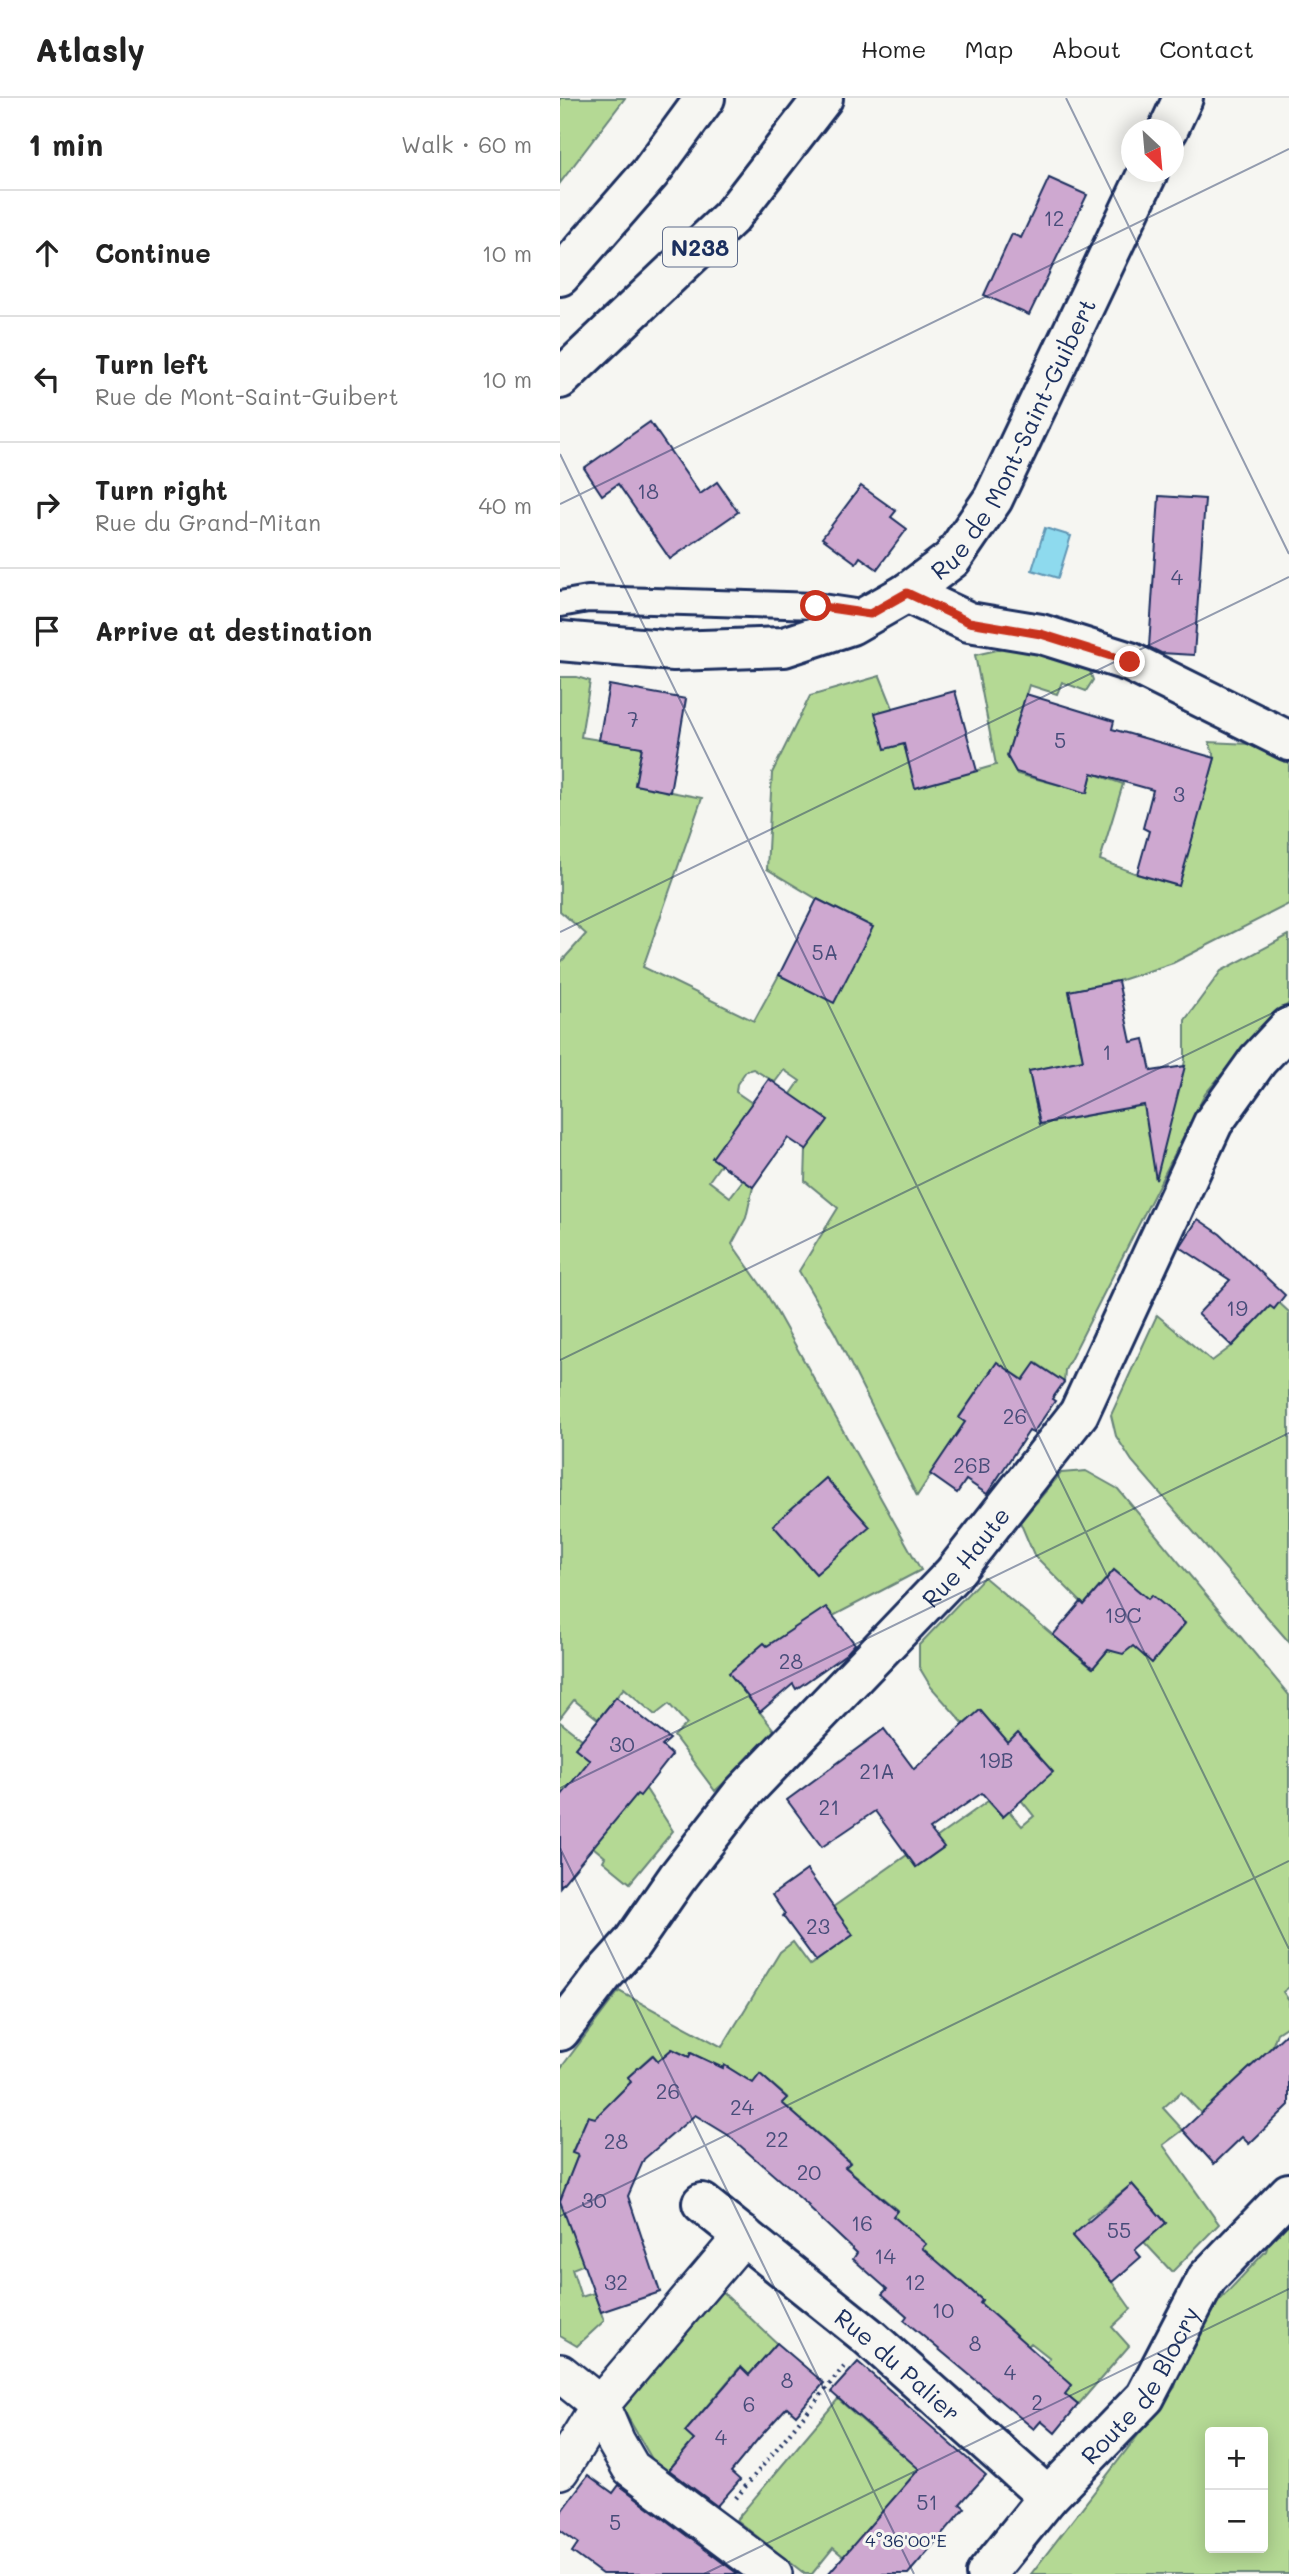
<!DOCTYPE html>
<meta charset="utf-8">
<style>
:root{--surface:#fff;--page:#f6f6f6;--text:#222;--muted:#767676;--line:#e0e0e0}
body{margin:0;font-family:Mali,sans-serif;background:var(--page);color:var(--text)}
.controls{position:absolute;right:21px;bottom:21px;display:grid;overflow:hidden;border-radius:7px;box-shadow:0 4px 18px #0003}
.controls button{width:63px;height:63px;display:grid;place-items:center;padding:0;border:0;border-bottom:2px solid var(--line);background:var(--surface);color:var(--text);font:35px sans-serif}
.compass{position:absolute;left:561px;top:21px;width:63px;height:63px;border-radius:50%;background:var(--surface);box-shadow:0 4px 18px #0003;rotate:154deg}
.stop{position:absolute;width:21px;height:21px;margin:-16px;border:5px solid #c8321e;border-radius:50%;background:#fff}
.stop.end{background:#c8321e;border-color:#fff;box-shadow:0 2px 7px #0008}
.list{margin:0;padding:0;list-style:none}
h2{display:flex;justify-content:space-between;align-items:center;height:91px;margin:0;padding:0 28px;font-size:30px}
h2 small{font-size:23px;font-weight:400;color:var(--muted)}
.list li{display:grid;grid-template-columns:46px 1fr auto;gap:21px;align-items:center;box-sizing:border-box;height:126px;padding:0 28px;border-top:2px solid var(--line)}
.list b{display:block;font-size:26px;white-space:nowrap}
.list p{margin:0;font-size:23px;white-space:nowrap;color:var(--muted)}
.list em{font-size:23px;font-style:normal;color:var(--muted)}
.icon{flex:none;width:38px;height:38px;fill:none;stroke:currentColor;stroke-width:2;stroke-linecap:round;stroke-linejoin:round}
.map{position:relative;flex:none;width:729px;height:2476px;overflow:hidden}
header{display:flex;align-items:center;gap:42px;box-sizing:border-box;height:98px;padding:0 35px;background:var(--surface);border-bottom:2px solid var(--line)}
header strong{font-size:33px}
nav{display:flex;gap:38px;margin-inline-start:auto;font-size:24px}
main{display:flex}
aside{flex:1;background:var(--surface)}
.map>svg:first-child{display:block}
.green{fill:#b4d994;stroke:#688479;stroke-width:2;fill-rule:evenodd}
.water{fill:#8edaee;stroke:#6096b4;stroke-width:2}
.building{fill:#cea8d0;stroke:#1b2f5e;stroke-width:2}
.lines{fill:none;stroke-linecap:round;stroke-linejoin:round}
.service-casing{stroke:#1b2f5e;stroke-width:30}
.pedestrian-casing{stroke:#1b2f5e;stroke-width:42}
.minor-casing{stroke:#1b2f5e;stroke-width:44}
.trunk-casing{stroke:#1b2f5e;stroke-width:44}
.path{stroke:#1b2f5e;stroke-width:4.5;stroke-dasharray:2 5;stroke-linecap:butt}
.service{stroke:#f6f6f2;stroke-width:24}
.pedestrian{stroke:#f6f6f2;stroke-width:37}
.minor{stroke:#f6f6f2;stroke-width:38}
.trunk{stroke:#f6f6f2;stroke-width:38}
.route{stroke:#c8321e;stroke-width:9}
.ticks{fill:none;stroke:#1b2f5e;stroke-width:2;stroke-opacity:0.45}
.labels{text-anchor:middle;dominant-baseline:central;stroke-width:6;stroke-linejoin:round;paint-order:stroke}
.number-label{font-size:21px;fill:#484d7a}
.shield{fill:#f6f6f2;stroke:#5d6b8a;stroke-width:2}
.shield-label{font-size:23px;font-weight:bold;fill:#1b2f5e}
.street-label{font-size:24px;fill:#1b2f5e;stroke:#f6f6f2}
.ticks-label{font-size:18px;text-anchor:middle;fill:#1b2f5e;stroke:#f6f6f2;stroke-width:6;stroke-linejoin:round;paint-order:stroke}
</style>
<header>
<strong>Atlasly</strong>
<nav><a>Home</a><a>Map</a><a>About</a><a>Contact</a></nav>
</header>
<main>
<aside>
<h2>1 min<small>Walk · 60 m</small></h2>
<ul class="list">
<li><svg class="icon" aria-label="ahead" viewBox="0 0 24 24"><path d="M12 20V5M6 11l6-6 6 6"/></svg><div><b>Continue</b></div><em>10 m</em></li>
<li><svg class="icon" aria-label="left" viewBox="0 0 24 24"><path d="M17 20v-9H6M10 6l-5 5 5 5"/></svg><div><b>Turn left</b><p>Rue de Mont-Saint-Guibert</p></div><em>10 m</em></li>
<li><svg class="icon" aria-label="right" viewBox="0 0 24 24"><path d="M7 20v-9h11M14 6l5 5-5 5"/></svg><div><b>Turn right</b><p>Rue du Grand-Mitan</p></div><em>40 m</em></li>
<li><svg class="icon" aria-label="arrive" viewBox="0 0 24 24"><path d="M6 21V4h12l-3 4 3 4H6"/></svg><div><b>Arrive at destination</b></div></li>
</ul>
</aside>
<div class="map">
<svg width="729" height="2476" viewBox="0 0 729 2476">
<rect width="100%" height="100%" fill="#f6f6f2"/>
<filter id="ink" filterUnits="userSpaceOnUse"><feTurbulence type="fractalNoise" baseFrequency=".0143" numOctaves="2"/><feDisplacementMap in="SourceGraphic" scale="14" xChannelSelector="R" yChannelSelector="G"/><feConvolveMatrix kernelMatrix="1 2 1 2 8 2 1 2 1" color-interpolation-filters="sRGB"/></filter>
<g filter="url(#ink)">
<g class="green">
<polygon points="0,0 65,0 0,85"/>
<polygon points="460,542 526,562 533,582 526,593 502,584 497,596 469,587 447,658 457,676 527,694 532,675 563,686 540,762 577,776 618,788 655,660 649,644 690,646 729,663 729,806 613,865 558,883 509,893 523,962 469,973 480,1026 584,1007 611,1021 625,963 625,922 661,873 729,837 729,905 689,944 645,996 505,1272 504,1284 476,1265 464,1282 437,1265 399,1319 405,1324 357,1398 275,1235 239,1173 278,1110 245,1083 246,1052 231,996 240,983 224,972 215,984 193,971 186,973 177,986 176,994 192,1005 153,1060 161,1066 149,1083 170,1099 183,1082 193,1089 186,1120 172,1146 205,1193 361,1472 273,1518 266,1510 207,1548 204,1545 170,1576 217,1636 155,1693 114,1638 127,1626 109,1606 95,1617 64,1590 38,1621 14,1602 0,1620 0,865 26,836 0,813 0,579 17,579 30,583 21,639 82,649 75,687 142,700 83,869 194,923 219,877 274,904 312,829 257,801 207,771 212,675 250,598 320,578 333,610 325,651 344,646 356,690 436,667 415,557 437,552"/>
<polygon points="716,1202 729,1214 729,1544 572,1363 556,1338 551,1317 597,1217 652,1263 672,1248"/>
<polygon points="526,1373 558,1391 729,1597 729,1889 723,1894 729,1902 729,1927 717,1935 712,1949 641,2015 621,1994 603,2010 623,2032 603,2047 659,2126 612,2174 584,2144 606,2125 572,2086 527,2121 529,2124 513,2138 552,2184 571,2211 552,2229 569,2248 518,2307 505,2296 512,2287 486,2265 490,2260 471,2245 466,2250 453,2234 420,2205 422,2202 388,2172 359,2154 365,2146 333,2118 337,2112 286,2069 290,2064 222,2005 227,1999 200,1976 193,1985 164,1967 163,1970 131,1955 129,1959 112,1951 98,1963 92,1957 68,1979 71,1984 55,2000 56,2002 36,2021 28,2019 12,2054 18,2057 0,2103 25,2166 12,2171 21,2199 34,2195 44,2223 17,2248 0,2238 0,1971 59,1893 162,1949 220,1854 233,1844 250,1867 293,1837 273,1809 347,1757 356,1769 383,1750 376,1740 428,1703 442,1718 449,1713 462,1728 474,1718 461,1702 448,1645 420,1613 404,1626 371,1589 359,1569 359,1547 424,1479 532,1570 550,1550 569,1544 592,1564 625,1526 592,1497 588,1501 554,1472 524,1507 474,1457 460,1424 501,1375"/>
<polygon points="0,1624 86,1691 113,1733 70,1785 43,1763 45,1759 33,1749 44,1735 0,1699"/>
<path d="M729 2117V2476H471L615 2289 630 2234 706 2153 712 2135ZM650 2334H703V2450H650Z"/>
<polygon points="157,2189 217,2245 189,2277 180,2269 125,2334 134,2342 105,2376 100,2375 59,2304"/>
<polygon points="278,2301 327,2344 354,2314 359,2371 284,2459 273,2450 252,2476 245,2476 176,2422"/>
</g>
<polygon class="water" points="485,430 511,438 498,480 472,472"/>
<g class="building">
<polygon points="489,80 527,97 469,217 424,197 452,136 461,140"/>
<polygon points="90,324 140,396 157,384 178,414 110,461 58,386 42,397 24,370"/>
<polygon points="301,388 336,413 331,419 347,431 317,471 300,459 296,465 262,440"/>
<polygon points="599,398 645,401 634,557 601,555 589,549"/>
<polygon points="49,587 126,601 110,694 75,687 82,649 39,642"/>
<polygon points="395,593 417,673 355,690 344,646 325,651 315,615"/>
<polygon points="466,596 554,623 552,631 655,660 619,788 577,776 589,733 583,730 593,692 532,675 527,695 456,674 447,658"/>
<polygon points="257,801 313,829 274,905 219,877"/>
<polygon points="558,883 571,944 584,941 591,973 625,968 596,1082 584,1007 480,1026 469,973 523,962 509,893"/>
<polygon points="209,981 268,1022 246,1052 228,1040 193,1089 152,1060"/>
<polygon points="638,1121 660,1136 725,1197 714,1211 710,1208 672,1248 638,1216 670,1182 620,1149"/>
<polygon points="437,1264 463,1282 475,1265 504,1284 492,1301 495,1303 473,1335 469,1333 427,1396 406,1382 397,1395 370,1376 405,1324 399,1320"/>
<polygon points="266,1380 310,1429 256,1476 213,1427"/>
<polygon points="554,1472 588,1501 592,1497 625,1525 592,1565 573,1548 563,1556 548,1552 533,1570 493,1537 521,1504 524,1507"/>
<polygon points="266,1509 295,1546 286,1556 236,1591 233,1586 200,1614 169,1575 204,1545 207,1548"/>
<polygon points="56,1599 110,1641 102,1648 112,1657 80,1698 77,1696 0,1789 0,1699 30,1662 15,1650"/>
<polygon points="420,1612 448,1645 458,1635 493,1674 443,1719 422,1695 370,1731 384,1749 356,1769 315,1713 262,1749 227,1702 324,1631 354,1671"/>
<polygon points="247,1772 293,1837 256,1863 223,1818 225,1816 212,1797"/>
<polygon points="729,1933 729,2007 689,2046 682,2039 654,2066 623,2032"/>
<polygon points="112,1951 129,1959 131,1955 163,1970 164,1967 193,1985 200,1976 227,2000 222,2005 290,2065 285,2069 337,2113 333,2118 366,2146 362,2150 422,2202 420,2205 512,2287 505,2296 518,2307 495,2335 481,2323 474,2331 344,2222 347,2218 322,2196 327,2191 293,2161 297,2155 248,2109 249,2108 168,2037 135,2017 84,2061 68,2098 100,2194 41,2214 0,2103 18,2057 12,2055 28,2018 35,2020 71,1984 68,1979 93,1957 98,1963"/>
<polygon points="572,2086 606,2125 575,2152 581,2159 552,2184 512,2138"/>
<polygon points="217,2245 264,2285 236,2317 227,2309 198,2341 171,2374 180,2382 157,2408 109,2372 134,2342 125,2334 181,2269 189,2277"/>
<polygon points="298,2264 426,2377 400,2406 405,2410 348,2476 268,2476 359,2371 271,2294"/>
<polygon points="28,2377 53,2395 59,2387 178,2476 42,2476 12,2454 18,2445 0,2432 0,2415"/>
</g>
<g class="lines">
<defs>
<polyline id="service" points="0,506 28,501 256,508 309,516"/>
<g id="pedestrian">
<polyline points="0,2275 40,2307 56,2344 71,2370 213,2476"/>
<polyline points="0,2372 40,2307 184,2137"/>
</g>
<g id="minor">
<polyline points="608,32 623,0"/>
<polyline points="347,495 409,524 481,536 570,564 729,643"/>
<path id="s1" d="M0 543 114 553 224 549 291 527 347 495 392 461 433 401 588 74"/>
<path id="s2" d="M0 1933 44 1876 72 1845 117 1780 182 1696 393 1476 519 1315 653 1025 698 962 729 929"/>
<path id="s3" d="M142 2105 309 2239 488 2399"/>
<path id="s4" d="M426 2476 488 2399 585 2299 647 2180 729 2095"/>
</g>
<g id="trunk">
<polyline points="0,178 90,75 145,0"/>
<polyline points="0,281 171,119 263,0"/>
</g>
</defs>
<use href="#service" class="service-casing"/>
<use href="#pedestrian" class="pedestrian-casing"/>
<use href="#minor" class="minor-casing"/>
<use href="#trunk" class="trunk-casing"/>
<polyline class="path" points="176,2400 284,2269"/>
<use href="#service" class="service"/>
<use href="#pedestrian" class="pedestrian"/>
<use href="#minor" class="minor"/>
<use href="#trunk" class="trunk"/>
</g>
</g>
<g class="lines" filter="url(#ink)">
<polyline class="route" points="256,508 310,516 347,495 409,524 481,536 570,564"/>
</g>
<path class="ticks" d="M506 0 729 456M0 356 729 1851M0 406 729 51M0 834 729 479M0 1262 729 907M0 1690 729 1335M0 1750 354 2476M0 2118 729 1763M144 2476 729 2191"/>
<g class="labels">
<g class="number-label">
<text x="494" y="119">12</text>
<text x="88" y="392">18</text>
<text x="617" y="478">4</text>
<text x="73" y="620">7</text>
<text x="500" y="641">5</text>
<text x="619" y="695">3</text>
<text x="265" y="853">5A</text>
<text x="547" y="953">1</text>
<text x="677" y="1209">19</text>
<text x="455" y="1317">26</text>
<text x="412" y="1366">26B</text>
<text x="563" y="1516">19C</text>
<text x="231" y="1562">28</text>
<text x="62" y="1645">30</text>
<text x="436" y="1661">19B</text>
<text x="317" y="1672">21A</text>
<text x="269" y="1708">21</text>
<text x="258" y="1827">23</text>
<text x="108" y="1992">26</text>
<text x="182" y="2008">24</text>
<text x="217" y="2040">22</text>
<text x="56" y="2042">28</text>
<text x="249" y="2073">20</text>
<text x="34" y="2101">30</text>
<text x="302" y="2124">16</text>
<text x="559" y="2131">55</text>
<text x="325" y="2157">14</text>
<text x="56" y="2183">32</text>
<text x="355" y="2183">12</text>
<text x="383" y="2211">10</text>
<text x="415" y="2244">8</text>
<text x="450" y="2273">4</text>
<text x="227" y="2281">8</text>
<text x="477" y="2303">2</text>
<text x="189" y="2305">6</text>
<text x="161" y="2338">4</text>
<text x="367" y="2403">51</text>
<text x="55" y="2423">5</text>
</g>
<rect class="shield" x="103" y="129.5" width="74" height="39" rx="5"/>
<g class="shield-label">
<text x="140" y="149">N238</text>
</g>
<g class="street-label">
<text stroke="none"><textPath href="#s1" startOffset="551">Rue de Mont-Saint-Guibert</textPath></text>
<text stroke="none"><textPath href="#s2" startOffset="625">Rue Haute</textPath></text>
<text stroke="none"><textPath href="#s3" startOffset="254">Rue du Palier</textPath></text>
<text stroke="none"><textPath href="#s4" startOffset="245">Route de Blocry</textPath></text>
</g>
</g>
<g class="ticks-label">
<text x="346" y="2449">4°36'00"E</text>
</g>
</svg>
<div class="controls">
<button>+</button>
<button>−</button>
</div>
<svg class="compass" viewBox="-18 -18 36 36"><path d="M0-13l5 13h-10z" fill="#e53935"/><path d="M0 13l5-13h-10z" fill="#767676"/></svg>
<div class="stop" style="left:256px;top:508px"></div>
<div class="stop end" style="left:570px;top:564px"></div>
</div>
</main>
